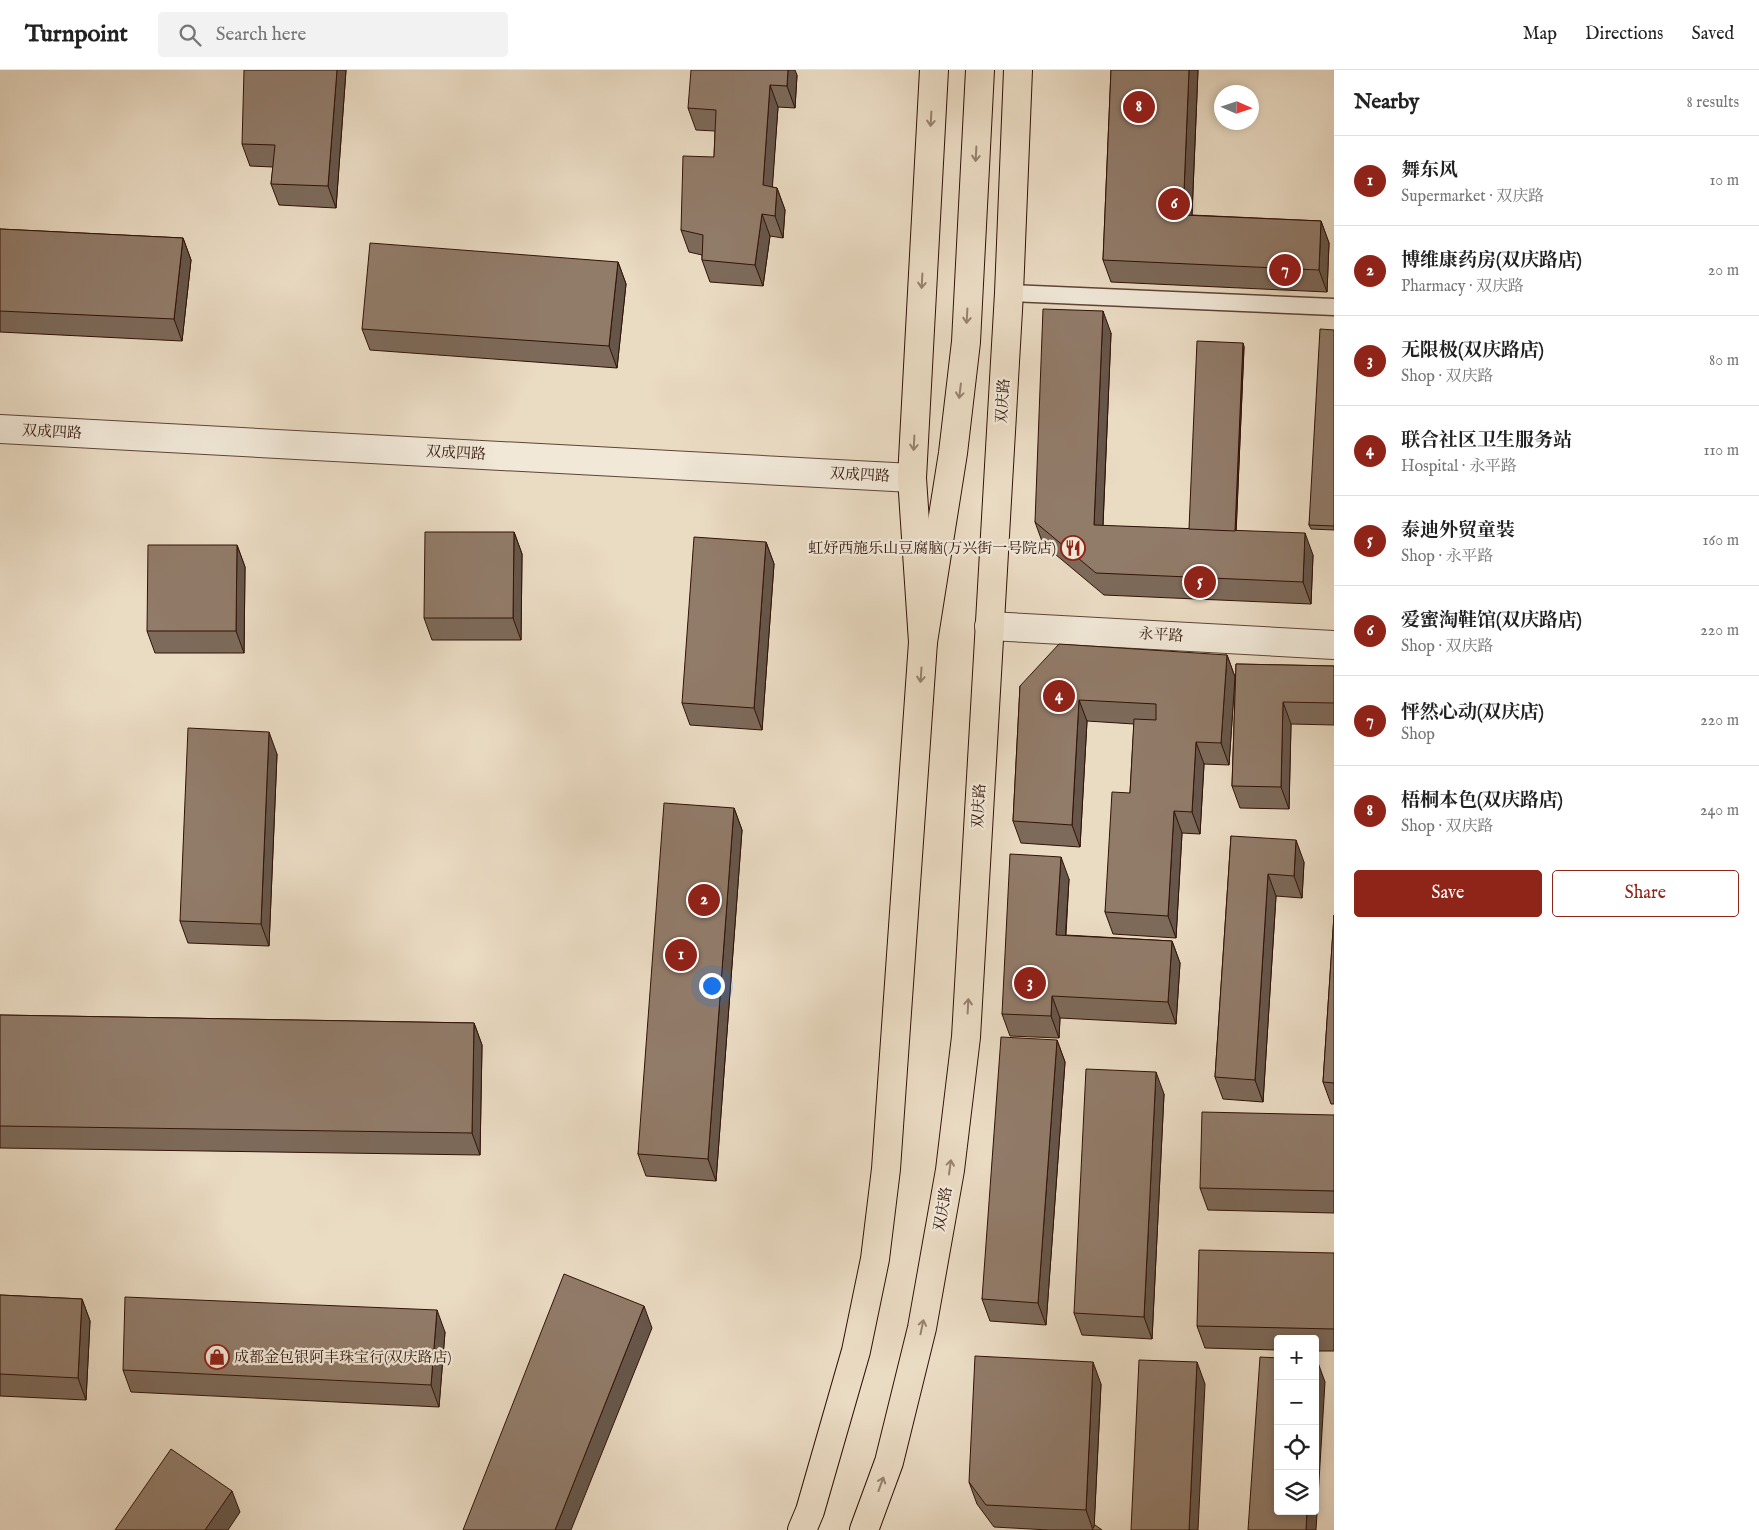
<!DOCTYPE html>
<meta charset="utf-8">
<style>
:root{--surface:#fff;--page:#f2f2f2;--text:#222;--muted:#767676;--line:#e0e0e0;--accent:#8f2418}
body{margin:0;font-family:"IM FELL English","Noto Serif SC",serif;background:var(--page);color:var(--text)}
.controls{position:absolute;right:15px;bottom:15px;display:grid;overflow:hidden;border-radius:5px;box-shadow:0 2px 8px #0003}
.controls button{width:45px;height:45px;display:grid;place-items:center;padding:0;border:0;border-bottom:1px solid var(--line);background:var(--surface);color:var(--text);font:25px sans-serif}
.compass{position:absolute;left:1214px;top:15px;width:45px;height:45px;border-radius:50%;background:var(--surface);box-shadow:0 2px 8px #0003;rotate:93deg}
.you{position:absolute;left:711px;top:915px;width:18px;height:18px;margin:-12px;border:4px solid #fff;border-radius:50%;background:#1a73e8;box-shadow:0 0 0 8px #1a73e833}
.badge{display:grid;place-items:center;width:32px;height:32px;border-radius:50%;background:var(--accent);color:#fff;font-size:16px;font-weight:700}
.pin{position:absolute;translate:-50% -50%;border:2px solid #fff;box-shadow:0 1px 5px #0006}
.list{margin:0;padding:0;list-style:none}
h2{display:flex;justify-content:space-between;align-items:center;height:65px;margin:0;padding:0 20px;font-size:21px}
h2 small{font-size:16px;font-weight:400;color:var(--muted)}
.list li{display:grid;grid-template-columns:32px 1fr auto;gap:15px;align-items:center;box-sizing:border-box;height:90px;padding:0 20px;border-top:1px solid var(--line)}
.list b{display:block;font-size:19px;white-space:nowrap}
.list p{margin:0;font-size:16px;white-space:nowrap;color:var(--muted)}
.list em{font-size:16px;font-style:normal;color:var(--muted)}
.actions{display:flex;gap:10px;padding:15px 20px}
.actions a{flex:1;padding:11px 0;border:1px solid var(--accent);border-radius:5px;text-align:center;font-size:18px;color:var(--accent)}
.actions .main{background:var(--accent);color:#fff}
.icon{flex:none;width:28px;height:28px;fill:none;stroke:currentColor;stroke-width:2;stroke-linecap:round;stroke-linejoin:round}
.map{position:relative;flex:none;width:1334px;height:1460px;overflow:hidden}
header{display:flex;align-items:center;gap:30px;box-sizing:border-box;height:70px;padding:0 25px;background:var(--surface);border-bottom:1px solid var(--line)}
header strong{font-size:24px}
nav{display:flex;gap:28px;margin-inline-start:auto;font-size:18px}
.search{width:350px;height:45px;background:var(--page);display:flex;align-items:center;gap:12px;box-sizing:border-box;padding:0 18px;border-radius:5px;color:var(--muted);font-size:19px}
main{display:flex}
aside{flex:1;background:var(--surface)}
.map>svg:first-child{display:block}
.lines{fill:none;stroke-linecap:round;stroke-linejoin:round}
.service-casing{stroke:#5f4436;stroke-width:19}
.minor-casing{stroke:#5f4436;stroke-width:30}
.primary-casing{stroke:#311207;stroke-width:30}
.trunk-casing{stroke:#311207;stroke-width:30}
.service{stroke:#f1e8d8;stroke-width:16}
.minor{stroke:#f1e8d8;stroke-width:28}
.primary{stroke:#eadbc3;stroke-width:28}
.trunk{stroke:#eadbc3;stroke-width:28}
.wall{fill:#7d6a5a;stroke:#311207}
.shaded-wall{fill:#66564a;stroke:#311207}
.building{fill:#917b69;stroke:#311207}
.oneway{stroke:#97816e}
.labels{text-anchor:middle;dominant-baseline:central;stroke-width:4.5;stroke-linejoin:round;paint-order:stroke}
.street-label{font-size:15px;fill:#311207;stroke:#f1e8d8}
.poi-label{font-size:15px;fill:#311207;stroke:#f1e8d8;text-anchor:end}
</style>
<header>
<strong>Turnpoint</strong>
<div class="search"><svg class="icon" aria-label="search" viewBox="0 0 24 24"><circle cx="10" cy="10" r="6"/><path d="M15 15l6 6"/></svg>Search here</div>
<nav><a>Map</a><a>Directions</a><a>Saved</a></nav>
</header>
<main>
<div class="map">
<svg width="1334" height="1460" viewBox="0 0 1334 1460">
<rect width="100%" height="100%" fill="#eadbc3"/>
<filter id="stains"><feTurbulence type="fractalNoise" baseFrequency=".004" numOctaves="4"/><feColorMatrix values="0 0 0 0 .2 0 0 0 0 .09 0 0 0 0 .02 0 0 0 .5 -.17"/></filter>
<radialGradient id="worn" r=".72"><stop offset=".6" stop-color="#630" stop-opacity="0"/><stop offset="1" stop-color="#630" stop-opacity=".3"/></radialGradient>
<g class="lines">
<defs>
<polyline id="service" points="1009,223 1334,237"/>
<g id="minor">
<polyline points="0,359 912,408"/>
<polyline points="989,556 1334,575"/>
</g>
<g id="primary">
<polyline points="802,1460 810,1441 856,1281 875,1189 886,1099 923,572 912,408 934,0"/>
<polyline points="864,1460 889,1392 922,1258 950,1100 966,967 1009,223 1018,0"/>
</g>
<polyline id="trunk" points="923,572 953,383 966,272 980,0"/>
</defs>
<use href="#service" class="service-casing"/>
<use href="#minor" class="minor-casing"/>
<use href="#primary" class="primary-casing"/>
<use href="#trunk" class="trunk-casing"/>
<use href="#service" class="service"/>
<use href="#minor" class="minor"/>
<use href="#primary" class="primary"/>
<use href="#trunk" class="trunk"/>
</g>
<g class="wall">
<polygon points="346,0 336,138 279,135 271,114 273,97 250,96 242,74"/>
<polygon points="1111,0 1198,0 1192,145 1321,151 1329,173 1327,222 1111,212 1103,190"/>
<polygon points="797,5 795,38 778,37 772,117 777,118 785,140 783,168 770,166 763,216 710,212 702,190 702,185 689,182 681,160 714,87 715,61 696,60 688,38"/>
<polygon points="0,159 183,168 191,190 182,271 0,262"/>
<polygon points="618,192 626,214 617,298 370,280 362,259"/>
<polygon points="1334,260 1334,460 1311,459 1309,455"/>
<polygon points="1111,263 1103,456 1189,459 1243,273 1244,277 1236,461 1313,485 1311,534 1104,525 1043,474 1035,452"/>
<polygon points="514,462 522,484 521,570 432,570 424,548"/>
<polygon points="766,472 774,494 762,660 690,655 682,633"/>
<polygon points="237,475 245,497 244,583 155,583 147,561"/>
<polygon points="1227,585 1235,607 1229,695 1204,694 1200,764 1182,763 1176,868 1113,864 1105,842 1130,723 1134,654 1087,651 1080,777 1021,773 1013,751 1020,616"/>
<polygon points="1236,594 1334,596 1334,655 1291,654 1289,739 1240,738 1232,716"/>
<polygon points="277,684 269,876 188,873 180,851"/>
<polygon points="734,738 742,760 716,1111 646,1106 638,1084"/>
<polygon points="1231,766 1304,792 1302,828 1276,826 1263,1032 1223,1029 1215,1007"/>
<polygon points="1069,809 1066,865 1172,871 1180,893 1176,954 1060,948 1059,968 1010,966 1002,944"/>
<polygon points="1334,845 1334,1034 1331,1034 1323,1012"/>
<polygon points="0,945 474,953 482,975 480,1085 0,1078"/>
<polygon points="1057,970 1065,992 1046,1255 990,1251 982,1229"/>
<polygon points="1164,1024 1152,1269 1082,1265 1074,1243"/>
<polygon points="1334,1045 1334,1143 1208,1140 1200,1118"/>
<polygon points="1334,1183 1334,1281 1315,1281 1315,1269 1278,1269 1278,1280 1205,1278 1197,1256"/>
<polygon points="0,1225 82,1229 90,1251 86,1330 0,1326"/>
<polygon points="445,1262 439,1337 131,1322 123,1300"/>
<polygon points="1101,1314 1094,1456 1102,1460 1049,1460 994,1457 977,1434 969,1412"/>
</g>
<g class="shaded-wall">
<polygon points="337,0 346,0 336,138 328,116"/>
<polygon points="788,0 795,0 797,5 795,38 787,16"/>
<polygon points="1189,0 1198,0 1191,167 1183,145"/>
<polygon points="770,15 778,37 771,137 763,115"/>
<polygon points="777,118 785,140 783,168 775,146"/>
<polygon points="762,144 770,166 763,216 755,195"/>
<polygon points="1321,151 1329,173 1327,222 1319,200"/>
<polygon points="183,168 191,190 182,271 174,249"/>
<polygon points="618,192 626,214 617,298 609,276"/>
<polygon points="1103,241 1111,263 1102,477 1094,455"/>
<polygon points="1243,273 1244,277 1236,465 1235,461"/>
<polygon points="514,462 522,484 521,570 513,548"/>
<polygon points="1305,463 1313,485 1311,534 1303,512"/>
<polygon points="766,472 774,494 762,660 754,638"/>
<polygon points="237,475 245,497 244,583 236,561"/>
<polygon points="1227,585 1235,607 1229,695 1221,673"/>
<polygon points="1079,630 1087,651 1080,777 1072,755"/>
<polygon points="1283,632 1291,654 1289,739 1281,717"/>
<polygon points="269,662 277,684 269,876 261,854"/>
<polygon points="1196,672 1204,694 1200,764 1192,742"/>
<polygon points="734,738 742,760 716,1111 708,1089"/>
<polygon points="1174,741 1182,763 1176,868 1168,846"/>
<polygon points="1296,770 1304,792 1302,828 1294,806"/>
<polygon points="1061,787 1069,809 1064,887 1056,865"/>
<polygon points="1268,804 1276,826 1263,1032 1255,1010"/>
<polygon points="1172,871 1180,893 1176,954 1168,932"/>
<polygon points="1052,926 1060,948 1059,968 1051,946"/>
<polygon points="474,953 482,975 480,1085 472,1063"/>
<polygon points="1057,970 1065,992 1046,1255 1038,1233"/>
<polygon points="1156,1002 1164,1024 1152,1269 1144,1247"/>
<polygon points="82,1229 90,1251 86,1330 78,1308"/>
<polygon points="644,1236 652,1258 571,1460 555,1460"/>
<polygon points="437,1240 445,1262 439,1337 431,1315"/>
<polygon points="1317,1290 1325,1312 1316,1460 1306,1460 1307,1441 1315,1441 1315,1322"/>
<polygon points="1093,1292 1101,1314 1094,1460 1093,1460 1086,1440"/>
<polygon points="1197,1292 1205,1314 1198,1460 1189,1460"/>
<polygon points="232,1421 240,1442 228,1460 205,1460"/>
</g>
<g class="building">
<polygon points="244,0 337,0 328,116 271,114 275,75 242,74"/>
<polygon points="691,0 788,0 787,16 770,15 763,115 777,118 775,146 762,144 755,195 702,190 703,165 681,160 683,86 714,87 716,40 688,38"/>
<polygon points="1111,0 1189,0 1183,145 1321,151 1319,200 1103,190"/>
<polygon points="0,159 183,168 174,249 0,241"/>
<polygon points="370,173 618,192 609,276 362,259"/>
<polygon points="1043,239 1103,241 1094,455 1305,463 1303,512 1096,503 1035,452"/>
<polygon points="1320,259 1334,260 1334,456 1309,455"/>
<polygon points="1197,271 1243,273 1235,461 1189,459"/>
<polygon points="425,462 514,462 513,548 424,548"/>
<polygon points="694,467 766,472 754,638 682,633"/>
<polygon points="148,475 237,475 236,561 147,561"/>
<polygon points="1059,574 1227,585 1221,673 1196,672 1192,742 1174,741 1168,846 1105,842 1112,722 1130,723 1134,649 1156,650 1156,634 1079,630 1072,755 1013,751 1020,616"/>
<polygon points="1236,594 1334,596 1334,633 1283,632 1281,717 1232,716"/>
<polygon points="188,658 269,662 261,854 180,851"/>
<polygon points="664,733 734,738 708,1089 638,1084"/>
<polygon points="1231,766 1296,770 1294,806 1268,804 1255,1010 1215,1007"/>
<polygon points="1010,784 1061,787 1056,865 1172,871 1168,932 1052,926 1051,946 1002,944"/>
<polygon points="1334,845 1334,1013 1323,1012"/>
<polygon points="0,945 474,953 472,1063 0,1056"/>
<polygon points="1001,967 1057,970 1038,1233 982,1229"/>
<polygon points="1086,999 1156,1002 1144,1247 1074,1243"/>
<polygon points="1202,1042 1334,1045 1334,1121 1200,1118"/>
<polygon points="1199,1180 1334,1183 1334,1259 1197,1256"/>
<polygon points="564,1204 644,1236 555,1460 463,1460"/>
<polygon points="0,1225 82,1229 78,1308 0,1304"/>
<polygon points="125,1227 437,1240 431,1315 123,1300"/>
<polygon points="975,1286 1093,1292 1086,1440 986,1435 969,1412"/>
<polygon points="1260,1287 1278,1288 1278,1441 1307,1441 1306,1460 1248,1460"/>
<polygon points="1139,1290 1197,1292 1189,1460 1131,1460"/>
<polygon points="1315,1290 1317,1290 1315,1322"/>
<polygon points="171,1379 232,1421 205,1460 115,1460"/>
<polygon points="1095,1455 1102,1460 1092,1460"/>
</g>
<defs><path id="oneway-shaft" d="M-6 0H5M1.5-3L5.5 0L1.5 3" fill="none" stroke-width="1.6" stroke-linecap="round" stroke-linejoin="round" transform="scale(1.25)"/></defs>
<g class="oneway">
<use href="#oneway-shaft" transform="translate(931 49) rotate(93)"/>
<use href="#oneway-shaft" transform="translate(976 84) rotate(93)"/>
<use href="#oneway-shaft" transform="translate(922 211) rotate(93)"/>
<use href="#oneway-shaft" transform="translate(967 246) rotate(93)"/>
<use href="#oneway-shaft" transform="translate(960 321) rotate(97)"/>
<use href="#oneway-shaft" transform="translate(914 373) rotate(93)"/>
<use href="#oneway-shaft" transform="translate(921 605) rotate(94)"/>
<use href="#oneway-shaft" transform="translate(968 936) rotate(-87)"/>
<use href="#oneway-shaft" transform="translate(950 1097) rotate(-82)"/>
<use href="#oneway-shaft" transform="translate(922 1257) rotate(-78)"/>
<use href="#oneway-shaft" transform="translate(881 1414) rotate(-70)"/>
</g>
<defs>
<symbol id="restaurant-ring" viewBox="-11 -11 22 22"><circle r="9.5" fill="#f1e8d8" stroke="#8f2418" stroke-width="1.5"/><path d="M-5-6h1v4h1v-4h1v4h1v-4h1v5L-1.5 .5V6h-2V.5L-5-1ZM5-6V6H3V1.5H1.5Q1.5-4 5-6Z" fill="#8f2418"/></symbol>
<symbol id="shop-ring" viewBox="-11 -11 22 22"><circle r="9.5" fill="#f1e8d8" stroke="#8f2418" stroke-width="1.5"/><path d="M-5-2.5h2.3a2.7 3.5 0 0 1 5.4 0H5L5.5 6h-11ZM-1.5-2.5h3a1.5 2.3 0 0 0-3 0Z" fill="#8f2418"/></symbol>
</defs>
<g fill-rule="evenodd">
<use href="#restaurant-ring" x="1059" y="464" width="28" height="28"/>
<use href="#shop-ring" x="203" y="1273" width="28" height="28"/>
</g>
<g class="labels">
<g class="street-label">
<text transform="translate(1003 331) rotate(-86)">双庆路</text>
<text transform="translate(52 362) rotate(3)">双成四路</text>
<text transform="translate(456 383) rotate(3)">双成四路</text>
<text transform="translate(860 405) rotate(3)">双成四路</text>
<text transform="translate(1161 565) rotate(3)">永平路</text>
<text transform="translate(979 736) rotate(-87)">双庆路</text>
<text transform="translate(943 1139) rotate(-80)">双庆路</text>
</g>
<g class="poi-label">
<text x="1056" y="478">虹妤西施乐山豆腐脑(万兴街一号院店)</text>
<text x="234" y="1287" text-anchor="start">成都金包银阿丰珠宝行(双庆路店)</text>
</g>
</g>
<rect width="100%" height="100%" filter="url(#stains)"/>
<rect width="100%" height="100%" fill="url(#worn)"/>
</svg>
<div class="controls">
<button>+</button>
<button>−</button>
<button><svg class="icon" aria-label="locate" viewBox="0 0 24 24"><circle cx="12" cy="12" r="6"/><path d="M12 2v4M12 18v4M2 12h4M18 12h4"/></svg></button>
<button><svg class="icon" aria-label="layers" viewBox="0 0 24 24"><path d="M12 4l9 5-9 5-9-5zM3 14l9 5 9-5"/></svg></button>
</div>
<svg class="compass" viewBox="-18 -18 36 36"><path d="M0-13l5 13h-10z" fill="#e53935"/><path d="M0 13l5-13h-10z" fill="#767676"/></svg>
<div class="you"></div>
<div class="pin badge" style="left:681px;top:885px">1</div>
<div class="pin badge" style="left:704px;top:830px">2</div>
<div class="pin badge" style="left:1030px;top:913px">3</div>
<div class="pin badge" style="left:1059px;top:626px">4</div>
<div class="pin badge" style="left:1200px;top:512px">5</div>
<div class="pin badge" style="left:1174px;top:134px">6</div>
<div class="pin badge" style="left:1285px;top:200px">7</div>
<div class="pin badge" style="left:1139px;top:37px">8</div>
</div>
<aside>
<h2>Nearby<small>8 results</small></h2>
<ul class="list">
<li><span class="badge">1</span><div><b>舞东风</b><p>Supermarket · 双庆路</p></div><em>10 m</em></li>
<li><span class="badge">2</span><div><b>博维康药房(双庆路店)</b><p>Pharmacy · 双庆路</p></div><em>20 m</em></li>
<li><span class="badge">3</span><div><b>无限极(双庆路店)</b><p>Shop · 双庆路</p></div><em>80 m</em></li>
<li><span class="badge">4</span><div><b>联合社区卫生服务站</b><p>Hospital · 永平路</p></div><em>110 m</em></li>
<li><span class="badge">5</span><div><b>泰迪外贸童装</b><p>Shop · 永平路</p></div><em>160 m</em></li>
<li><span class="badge">6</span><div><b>爱蜜淘鞋馆(双庆路店)</b><p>Shop · 双庆路</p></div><em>220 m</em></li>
<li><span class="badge">7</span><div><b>怦然心动(双庆店)</b><p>Shop</p></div><em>220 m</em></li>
<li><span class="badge">8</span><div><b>梧桐本色(双庆路店)</b><p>Shop · 双庆路</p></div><em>240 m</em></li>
</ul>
<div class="actions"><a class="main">Save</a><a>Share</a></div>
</aside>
</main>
